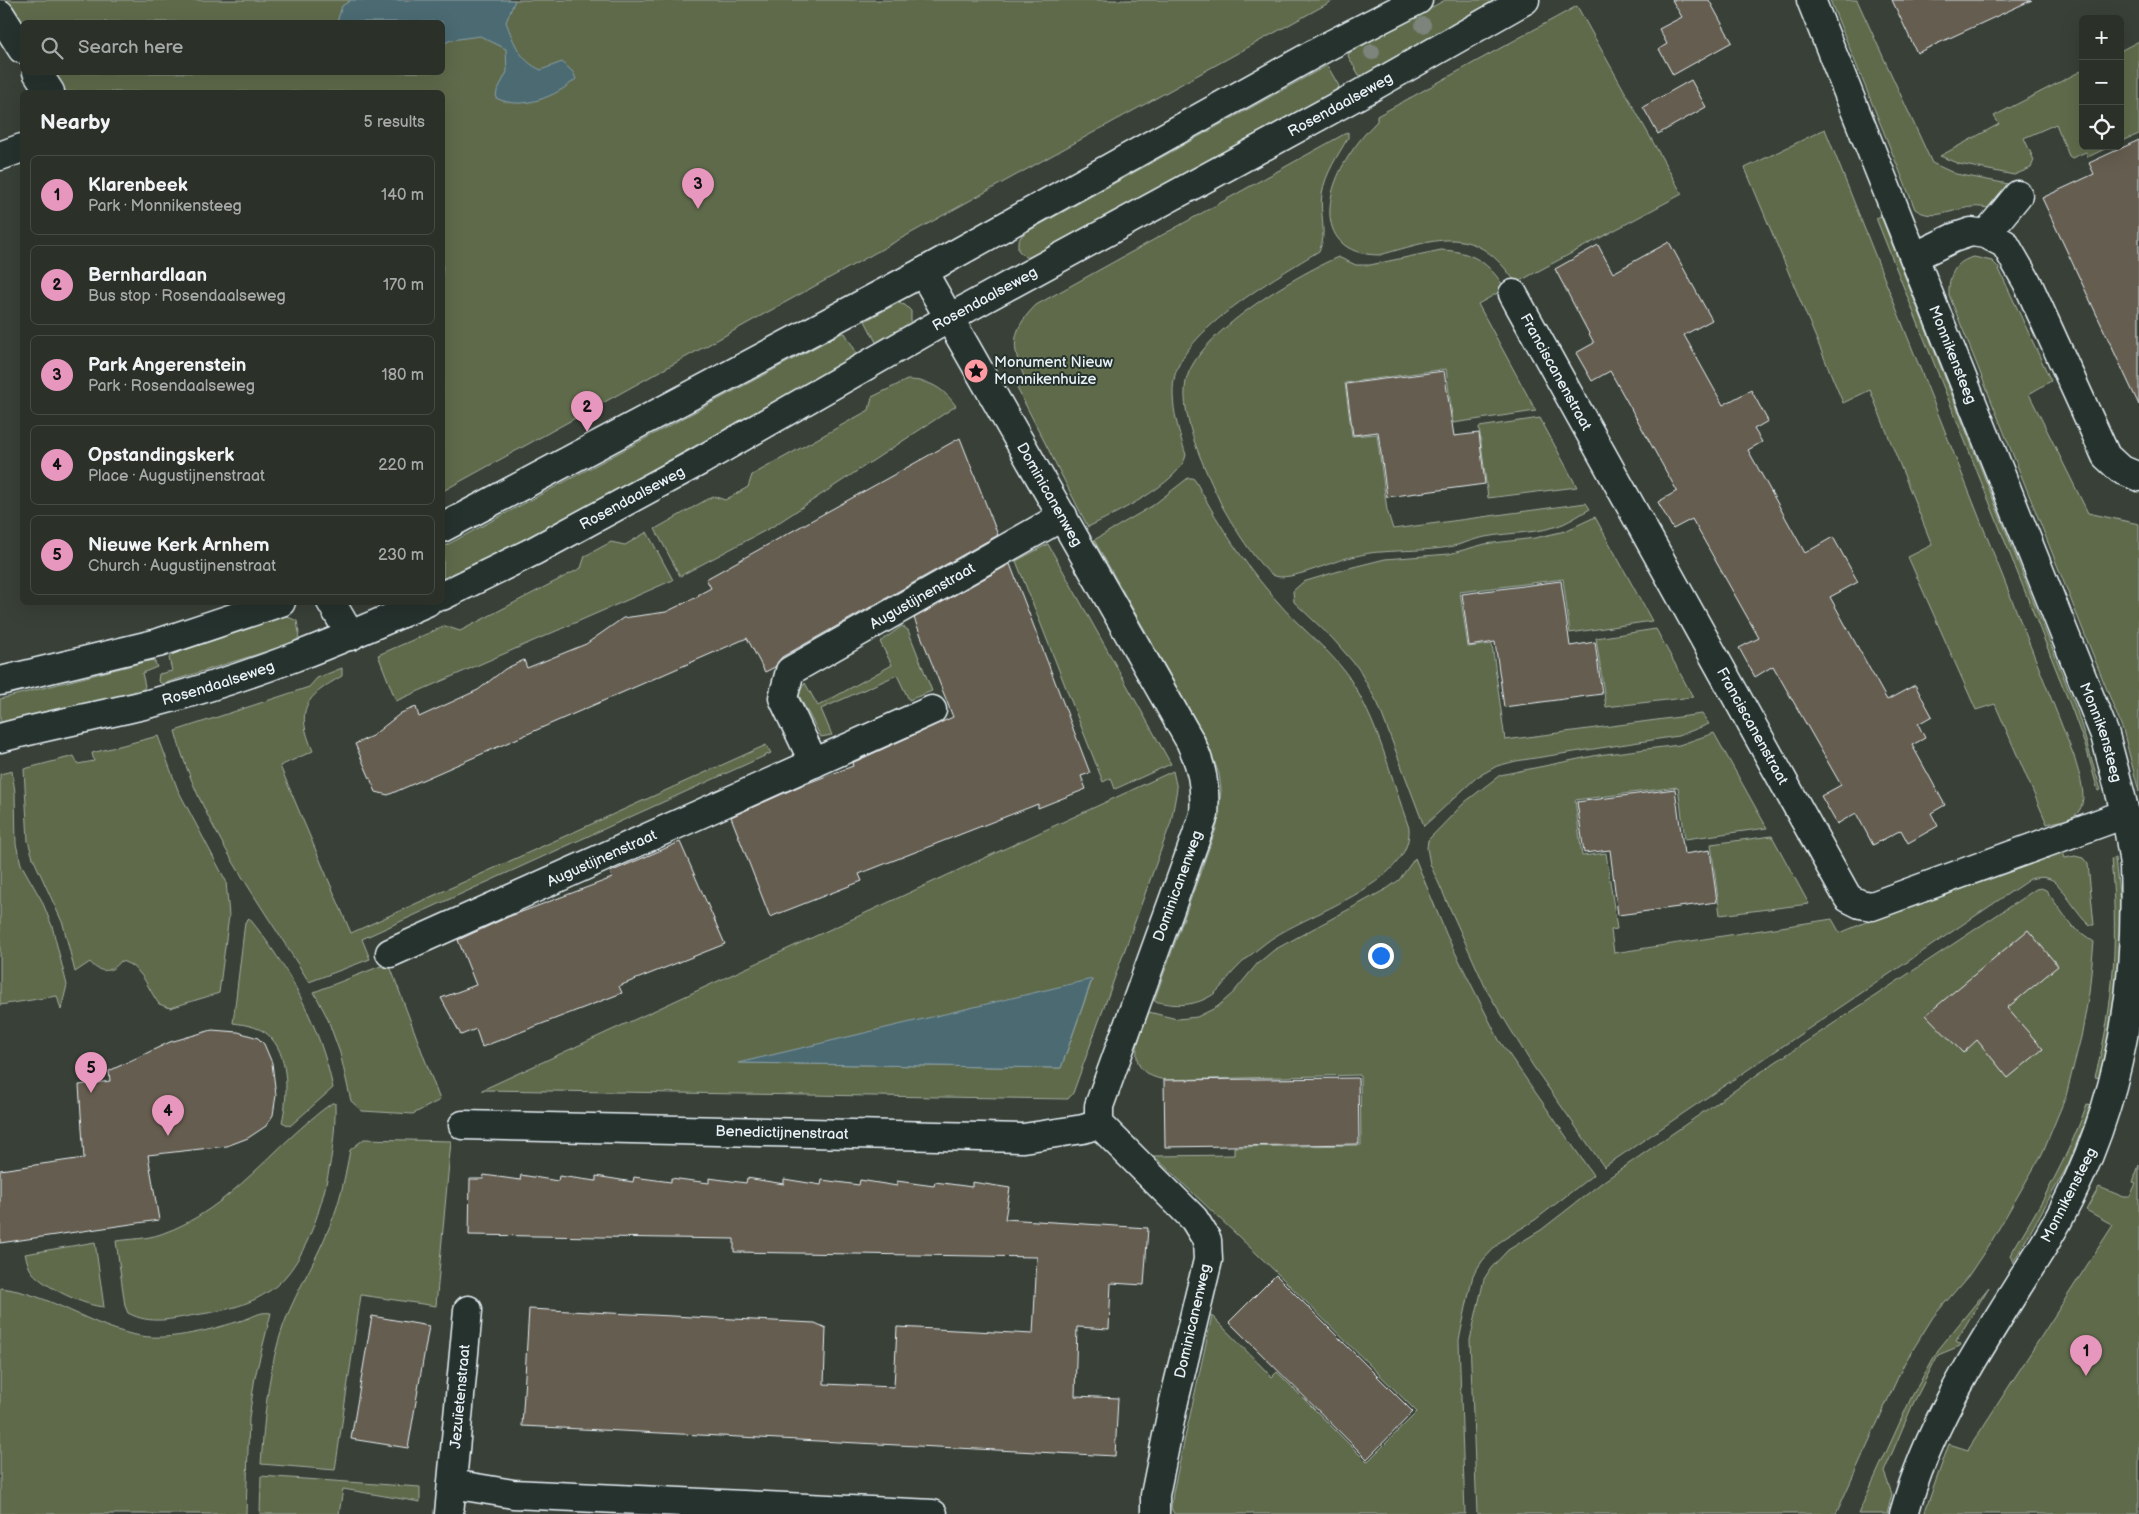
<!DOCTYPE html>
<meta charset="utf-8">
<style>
:root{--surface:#2b3029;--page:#333831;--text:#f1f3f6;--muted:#a6a9a8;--line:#474b46;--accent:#e797bd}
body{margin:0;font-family:"Balsamiq Sans",sans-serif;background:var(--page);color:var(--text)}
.controls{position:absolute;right:15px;top:15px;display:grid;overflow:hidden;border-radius:8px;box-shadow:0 5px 20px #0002}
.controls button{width:45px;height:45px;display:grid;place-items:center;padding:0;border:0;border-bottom:1px solid var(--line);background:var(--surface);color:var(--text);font:25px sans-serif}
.you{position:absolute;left:1380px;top:955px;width:18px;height:18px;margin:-12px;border:4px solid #fff;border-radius:50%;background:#1a73e8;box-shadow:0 0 0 8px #1a73e833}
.badge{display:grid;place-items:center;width:32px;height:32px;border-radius:50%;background:var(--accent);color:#111;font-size:16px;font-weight:700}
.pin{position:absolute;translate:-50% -41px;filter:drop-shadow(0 1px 2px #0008)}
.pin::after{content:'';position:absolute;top:26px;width:18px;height:15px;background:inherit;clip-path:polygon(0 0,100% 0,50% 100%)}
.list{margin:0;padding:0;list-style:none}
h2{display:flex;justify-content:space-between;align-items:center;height:65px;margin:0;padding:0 20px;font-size:21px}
h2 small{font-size:16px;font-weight:400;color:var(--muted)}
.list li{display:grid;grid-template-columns:32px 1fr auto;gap:15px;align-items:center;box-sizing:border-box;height:80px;margin:0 10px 10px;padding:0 10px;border:1px solid var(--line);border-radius:8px}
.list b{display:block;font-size:19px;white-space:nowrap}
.list p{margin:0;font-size:16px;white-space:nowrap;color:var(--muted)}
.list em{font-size:16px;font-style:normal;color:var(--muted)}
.icon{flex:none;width:28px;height:28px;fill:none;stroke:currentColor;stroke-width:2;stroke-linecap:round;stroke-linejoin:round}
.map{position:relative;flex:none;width:2139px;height:1514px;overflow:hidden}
.search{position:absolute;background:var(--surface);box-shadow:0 5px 20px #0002;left:20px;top:20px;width:425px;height:55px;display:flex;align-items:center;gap:12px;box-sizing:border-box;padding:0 18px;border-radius:8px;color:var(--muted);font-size:19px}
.panel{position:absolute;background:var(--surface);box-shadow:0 5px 20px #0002;left:20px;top:90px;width:425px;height:515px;border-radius:8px}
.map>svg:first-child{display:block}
.green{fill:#5e6b4c;stroke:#a3aea2;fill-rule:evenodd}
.water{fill:#4c6a72;stroke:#8aa0a8}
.building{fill:#655d4f;stroke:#e8f1f8}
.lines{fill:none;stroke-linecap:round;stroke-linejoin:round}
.minor-casing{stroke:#e8f1f8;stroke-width:31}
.minor{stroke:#26332d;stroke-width:28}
.tree{fill:#7b847b}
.labels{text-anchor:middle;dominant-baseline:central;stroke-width:4;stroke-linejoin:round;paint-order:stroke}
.street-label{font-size:15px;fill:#e8f1f8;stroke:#26332d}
.poi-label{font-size:15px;fill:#e8f1f8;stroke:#26332d;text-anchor:start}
</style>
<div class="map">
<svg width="2139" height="1514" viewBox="0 0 2139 1514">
<rect width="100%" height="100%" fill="#394037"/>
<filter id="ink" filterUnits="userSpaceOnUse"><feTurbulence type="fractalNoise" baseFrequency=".02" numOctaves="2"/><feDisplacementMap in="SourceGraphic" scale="10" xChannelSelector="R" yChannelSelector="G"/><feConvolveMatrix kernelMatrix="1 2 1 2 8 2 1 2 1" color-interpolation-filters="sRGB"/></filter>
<g filter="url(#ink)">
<g class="green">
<polygon points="6,0 1334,0 443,491 442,92 64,92 51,73 442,72 442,22 22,22 22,27"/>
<polygon points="1445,0 1499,0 1362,76 1359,75 1348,56 1349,53"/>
<path d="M1830 0H1857L1932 163 1956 174 2014 185 1992 208C1985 208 1978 206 1972 207 1953 209 1932 222 1915 209Z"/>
<path d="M1577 6 1682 194 1516 283C1475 223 1440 238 1380 255 1317 255 1322 197 1348 157 1356 144 1366 132 1377 121V116Z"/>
<polygon points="2139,41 2139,134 2120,142 2120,51"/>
<polygon points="1326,66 1328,67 1339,86 1338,89 1035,258 1025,257 1018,250 1018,241 1023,234"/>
<polygon points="2083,70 2083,146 2111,146 2088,157 2086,152 2072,158 2069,156 2056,124 2024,138 2034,160 2031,168 2014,175 1959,164 1940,156 1999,124 1994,116"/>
<path d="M1825 129 2074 756C2078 773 2094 808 2070 818 2063 821 2054 822 2047 824L1995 704 1976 710 1908 557 1932 545 1870 390 1843 403 1745 168Z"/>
<path d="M1348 132V138C1338 155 1325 174 1322 194 1319 212 1328 235 1319 251 1278 276 1181 331 1174 380 1170 405 1179 432 1186 455 1181 483 1112 515 1088 527L1017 388 1027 383C1012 350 1008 333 1036 305Z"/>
<polygon points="1881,216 2077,711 2101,790 2098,791 2087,751 2073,712 1876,218"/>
<path d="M1441 250C1472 251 1490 263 1505 289L1478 304 1536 411 1453 423 1446 369 1345 383 1352 436 1377 434 1387 510 1393 529 1586 503 1590 509C1581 514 1572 520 1563 524 1539 534 1511 532 1485 537 1473 539 1461 545 1449 547 1426 551 1403 550 1381 552 1370 552 1358 556 1347 558 1329 563 1290 581 1275 576 1260 571 1229 519 1221 504 1206 471 1179 418 1186 381 1196 334 1296 275 1338 257L1356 265H1370Z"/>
<path d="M1974 257 1992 261 1998 267 2051 381 2029 394 2088 513 2139 524V792L2123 730 1949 295C1948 276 1955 261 1974 257Z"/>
<polygon points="898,303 905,305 911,311 911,325 877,344 865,321"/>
<polygon points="842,333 845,333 858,355 539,533 443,581 443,547"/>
<path d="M907 380C930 380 943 388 956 406L772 527 680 576 655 529 713 496 725 500 748 487 752 475 869 410 872 397Z"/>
<polygon points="1540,418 1577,487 1488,498 1479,427"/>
<path d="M1188 478H1193L1196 482C1221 529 1249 571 1285 610 1305 632 1331 651 1348 676 1378 721 1391 777 1409 828 1413 885 1305 913 1267 942 1255 951 1243 961 1233 972 1226 980 1219 992 1209 997 1191 1007 1173 1006 1154 1001L1217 826 1221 790 1219 774 1205 737 1094 540 1152 506Z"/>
<polygon points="1595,517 1652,621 1570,633 1563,579 1460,592 1468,647 1492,644 1505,740 1702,714 1709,724 1678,736 1516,761 1497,766 1477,777 1424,826 1378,704 1358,668 1333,639 1294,602 1293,591 1303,582 1349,568 1385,559 1449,554 1485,544 1535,538 1565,531"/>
<polygon points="647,532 673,580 396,701 378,655 445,626 460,631 581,568 585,556 611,542 625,545"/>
<polygon points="1048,544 1171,764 1115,789 1111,778 1103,782 1016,561"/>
<polygon points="281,616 286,616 297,621 299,633 298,639 290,644 162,684 158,681 159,674 172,671 169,658 171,655"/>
<polygon points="902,626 908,630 932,691 909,700 897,675 821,709 832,735 821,737 798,694 805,683 818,706 892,665 880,642"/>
<polygon points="1656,629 1693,697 1606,707 1596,638"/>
<polygon points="152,660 155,662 157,667 142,673 145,686 143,690 0,725 0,699"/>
<path d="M342 668V676C305 697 295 709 313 751L280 766 351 933 766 745 771 753 362 939 370 959 309 982C260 902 199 823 175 731L309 687 317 678Z"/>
<path d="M1714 733 1767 828 1685 839 1678 787 1575 800 1582 856 1606 853 1617 929 1611 930 1614 953 1832 919 1840 933 1904 906 2062 850 2065 858 2075 856 2083 858 2088 864 2094 925H2090C2077 914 2063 888 2054 881 2046 876 2038 877 2030 879L1604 1167 1533 1066 1487 991 1430 864 1427 848 1428 840 1465 802 1500 775 1598 755 1679 745Z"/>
<path d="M158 736 178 790 226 881 229 916 219 993 170 1008 159 1004C147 988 143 967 121 961 112 973 99 974 90 962L75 972 63 924 33 858 28 841 24 769 74 756 78 764 94 761 92 753Z"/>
<polygon points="12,771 15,792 16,844 21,864 42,901 52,926 67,985 61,1010 57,996 0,1005 0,774"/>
<path d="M1173 771 1177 789 1171 822 1073 1093 1068 1099 482 1090ZM1092 980 1061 1068 741 1063 1091 980Z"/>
<polygon points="1772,836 1809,904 1720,915 1711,844"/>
<path d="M1415 858 1447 936 1499 1040 1593 1175 1535 1220 1501 1241 1483 1260 1473 1275 1459 1340 1465 1514H1174L1171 1508 1173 1492 1212 1316 1272 1377 1277 1372 1367 1462 1417 1412 1278 1274 1154 1156 1234 1155V1147L1361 1145 1360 1075 1165 1080C1122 1072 1138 1041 1149 1012L1177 1019 1197 1017 1217 1007 1233 993 1257 964 1274 950 1388 888 1399 880Z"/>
<path d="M2115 858C2118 886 2122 914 2122 942 2121 988 2111 1034 2100 1078L2095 1077C2115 1003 2118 935 2111 859Z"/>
<polygon points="2041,888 2046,890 2072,926 2094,942 2089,993 2082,1033 2066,1096 2042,1154 1991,1242 1969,1275 1933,1317 1904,1364 1836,1514 1477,1514 1470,1340 1484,1279 1491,1268 1508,1250 1541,1230 1604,1181 1774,1063 2036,889"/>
<path d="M249 918C289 967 320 1026 333 1088L290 1126 282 1122C288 1098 289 1058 272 1039 263 1027 247 1025 233 1023L245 922Z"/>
<polygon points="386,964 390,966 440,1100 413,1114 362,1111 351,1101 340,1053 327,1017 314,992"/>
<path d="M332 1103H335C337 1155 317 1252 276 1286 253 1305 224 1311 195 1315 172 1319 150 1325 128 1313L125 1306 116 1241C130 1239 147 1239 161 1234 231 1210 274 1144 332 1103Z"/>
<path d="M2087 1104 2092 1105 2068 1165 2013 1263 2010 1255C2040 1206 2068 1158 2087 1104Z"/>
<path d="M364 1139 451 1141 436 1306 361 1295 335 1470 261 1464C264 1422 267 1380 279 1339 290 1300 314 1266 329 1228 340 1203 345 1177 350 1150Z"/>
<polygon points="2139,1165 2139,1514 1924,1514 1949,1444 1968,1450 2113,1225 2086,1210 2099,1187 2124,1197 2130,1197 2136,1183 2133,1182"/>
<path d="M95 1242 104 1307C85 1306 44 1287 32 1272 28 1267 27 1260 25 1254Z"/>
<polygon points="1989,1287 1956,1341 1961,1344 1960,1346 1938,1355 1912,1406 1884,1472 1892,1494 1887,1514 1858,1514 1911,1398 1938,1350"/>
<path d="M0 1288C50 1293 92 1328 141 1336 171 1341 214 1329 243 1320 254 1317 259 1311 271 1313L255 1377 249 1418 246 1514H0Z"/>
<polygon points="261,1476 420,1487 420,1502 343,1489 339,1514 260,1514"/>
</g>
<g class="water">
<path d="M351 0H515L506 22C514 43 520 61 541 70L562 62 573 72 576 79C555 97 522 111 496 98L497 91 507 72 506 49 480 36 451 40 443 44 442 22H337L342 6Z"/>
<polygon points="1092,979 1061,1068 738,1063"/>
</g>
<g class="building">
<polygon points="1672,0 1709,0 1732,42 1673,75 1659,49 1667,44 1659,29 1682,17"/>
<polygon points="1892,0 2032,0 1917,53"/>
<polygon points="1691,80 1706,107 1658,134 1643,107"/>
<polygon points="2139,140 2139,405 2042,198 2094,174 2089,163"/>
<polygon points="1669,242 1712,320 1684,335 1723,405 1751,390 1768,421 1754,429 1762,442 1748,450 1805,553 1833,537 1858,582 1830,597 1887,700 1915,685 1932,716 1918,724 1925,738 1912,745 1945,805 1931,813 1938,826 1908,843 1901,830 1873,845 1856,813 1837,824 1821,796 1841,785 1773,666 1755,677 1739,648 1759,638 1692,519 1673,529 1658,502 1677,491 1610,371 1592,381 1576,353 1594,343 1555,269 1598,245 1613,273"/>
<polygon points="1444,371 1454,436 1479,433 1485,484 1387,497 1378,432 1353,435 1346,384"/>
<polygon points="960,438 998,535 782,657 775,667 765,672 747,638 388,795 376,792 355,744 372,736 401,713 416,707 419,717 478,690 505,669 524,660 527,668 586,644 623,618 666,612 699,596 698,595 711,588 706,579"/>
<polygon points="1010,564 1090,773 1081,776 1086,789 1038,808 1038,804 859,874 862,881 770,917 731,817 800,786 853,766 852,763 953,717 914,618"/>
<polygon points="1561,581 1570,646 1595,642 1602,694 1504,707 1495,642 1469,646 1462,594"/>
<polygon points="1675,789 1684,854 1710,850 1717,902 1618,915 1610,850 1584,853 1577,802"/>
<polygon points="680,842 725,944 619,986 622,993 482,1047 476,1029 461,1035 441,998 476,985 458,940 508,917 612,878 610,872"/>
<polygon points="2028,930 2058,966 2007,1008 2043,1049 2008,1078 1977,1040 1963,1053 1926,1015"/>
<polygon points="212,1030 238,1032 258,1038 264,1044 272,1063 276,1095 273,1115 266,1126 248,1138 227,1146 148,1155 159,1220 0,1243 0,1170 84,1158 79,1085 110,1081 109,1071 170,1042"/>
<polygon points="1358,1078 1359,1144 1165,1147 1164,1080"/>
<polygon points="484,1175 520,1180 521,1175 558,1181 559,1176 596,1181 596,1176 633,1182 634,1177 671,1182 671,1178 709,1183 709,1178 746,1183 747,1178 784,1184 784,1179 821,1185 822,1180 859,1185 860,1180 897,1186 897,1181 934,1186 935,1182 972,1187 972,1182 1010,1188 1005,1219 1148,1228 1144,1285 1111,1283 1109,1329 1077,1327 1075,1396 1118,1398 1115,1456 522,1426 529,1309 815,1323 826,1328 824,1384 894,1387 897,1327 1033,1334 1037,1257 734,1252 734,1239 469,1235 470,1179 483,1179"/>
<polygon points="1276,1275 1413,1412 1367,1459 1229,1322"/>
<polygon points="372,1316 429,1326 408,1448 351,1439"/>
</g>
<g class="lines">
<defs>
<g id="minor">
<path id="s1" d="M1811 0 2105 735C2116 778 2129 821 2134 866 2139 1003 2116 1125 2045 1243 1991 1331 1932 1413 1904 1514"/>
<polyline points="0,14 22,49"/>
<polyline points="37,72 50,92"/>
<polyline points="0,156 22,148"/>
<polyline points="1986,234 2018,195"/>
<polyline points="1914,257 1953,238 1971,232 1986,234 2005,244 2027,282 2106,456 2120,469 2139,477"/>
<path id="s2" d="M923 272 1190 741C1202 766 1206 787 1204 815L1099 1106V1124L1194 1219 1207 1240 1208 1260 1174 1401 1155 1495V1514"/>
<path id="s3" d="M1513 294 1848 898 1860 904 1872 906 2125 814"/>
<polyline points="442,528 923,272 1330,45 1418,0"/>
<path id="s4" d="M442 596 534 551 700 461 949 318 1358 95 1525 0"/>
<polyline points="331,602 351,636"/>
<polyline points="0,681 158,643 281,602"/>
<path id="s5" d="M0 738C52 724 104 715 156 702 249 678 339 641 427 602"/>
<path id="s6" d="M814 763 783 698 790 671 1063 516"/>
<path id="s7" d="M390 953 932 710"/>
<path id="s8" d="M463 1125 1023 1138 1083 1129 1099 1124"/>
<polyline points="452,1484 513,1494 933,1514"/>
<path id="s9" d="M449 1514 468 1310"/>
</g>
</defs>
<use href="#minor" class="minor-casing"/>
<use href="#minor" class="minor"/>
</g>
<g class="tree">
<circle cx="1423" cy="25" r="8"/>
<circle cx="1372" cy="52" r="8"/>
</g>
</g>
<defs>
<symbol id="sight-disc" viewBox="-11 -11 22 22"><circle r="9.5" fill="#ff9aa2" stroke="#26332d"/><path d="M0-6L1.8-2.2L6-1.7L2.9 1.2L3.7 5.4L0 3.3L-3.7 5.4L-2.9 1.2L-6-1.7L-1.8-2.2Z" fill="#111"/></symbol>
</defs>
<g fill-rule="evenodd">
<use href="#sight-disc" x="962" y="357" width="28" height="28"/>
</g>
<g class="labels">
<g class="street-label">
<text stroke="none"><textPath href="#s4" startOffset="1024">Rosendaalseweg</textPath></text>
<text stroke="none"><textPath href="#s4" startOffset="619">Rosendaalseweg</textPath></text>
<text stroke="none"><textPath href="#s1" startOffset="382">Monnikensteeg</textPath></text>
<text stroke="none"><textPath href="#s3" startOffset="89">Franciscanenstraat</textPath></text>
<text stroke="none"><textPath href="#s2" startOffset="256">Dominicanenweg</textPath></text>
<text stroke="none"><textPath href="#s4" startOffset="214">Rosendaalseweg</textPath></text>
<text stroke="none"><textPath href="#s6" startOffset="252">Augustijnenstraat</textPath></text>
<text stroke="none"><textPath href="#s5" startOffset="225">Rosendaalseweg</textPath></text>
<text stroke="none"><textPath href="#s3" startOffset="494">Franciscanenstraat</textPath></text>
<text stroke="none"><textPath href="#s1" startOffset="788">Monnikensteeg</textPath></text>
<text stroke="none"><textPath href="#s7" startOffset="232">Augustijnenstraat</textPath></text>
<text transform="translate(1178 886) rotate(-70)">Dominicanenweg</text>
<text stroke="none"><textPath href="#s8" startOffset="319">Benedictijnenstraat</textPath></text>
<text transform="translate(2069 1195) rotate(-63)">Monnikensteeg</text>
<text transform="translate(1193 1321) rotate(-77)">Dominicanenweg</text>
<text stroke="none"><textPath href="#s9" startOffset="118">Jezuïetenstraat</textPath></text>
</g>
<g class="poi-label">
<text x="994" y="362">Monument Nieuw<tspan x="994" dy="17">Monnikenhuize</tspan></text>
</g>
</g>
</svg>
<div class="controls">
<button>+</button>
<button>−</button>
<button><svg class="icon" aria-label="locate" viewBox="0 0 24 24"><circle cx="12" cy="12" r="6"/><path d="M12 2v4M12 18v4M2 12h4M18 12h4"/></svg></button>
</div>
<div class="you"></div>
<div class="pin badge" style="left:2086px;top:1376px">1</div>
<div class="pin badge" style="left:587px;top:432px">2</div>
<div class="pin badge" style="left:698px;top:209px">3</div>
<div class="pin badge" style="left:168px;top:1136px">4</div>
<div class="pin badge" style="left:91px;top:1093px">5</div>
<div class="search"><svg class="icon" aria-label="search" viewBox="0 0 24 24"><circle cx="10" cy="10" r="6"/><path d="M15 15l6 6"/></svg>Search here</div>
<section class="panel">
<h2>Nearby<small>5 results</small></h2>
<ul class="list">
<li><span class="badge">1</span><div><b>Klarenbeek</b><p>Park · Monnikensteeg</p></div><em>140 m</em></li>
<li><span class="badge">2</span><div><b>Bernhardlaan</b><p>Bus stop · Rosendaalseweg</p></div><em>170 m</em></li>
<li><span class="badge">3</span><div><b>Park Angerenstein</b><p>Park · Rosendaalseweg</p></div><em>180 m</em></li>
<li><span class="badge">4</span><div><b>Opstandingskerk</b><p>Place · Augustijnenstraat</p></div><em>220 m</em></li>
<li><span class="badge">5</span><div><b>Nieuwe Kerk Arnhem</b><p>Church · Augustijnenstraat</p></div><em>230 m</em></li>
</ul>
</section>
</div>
